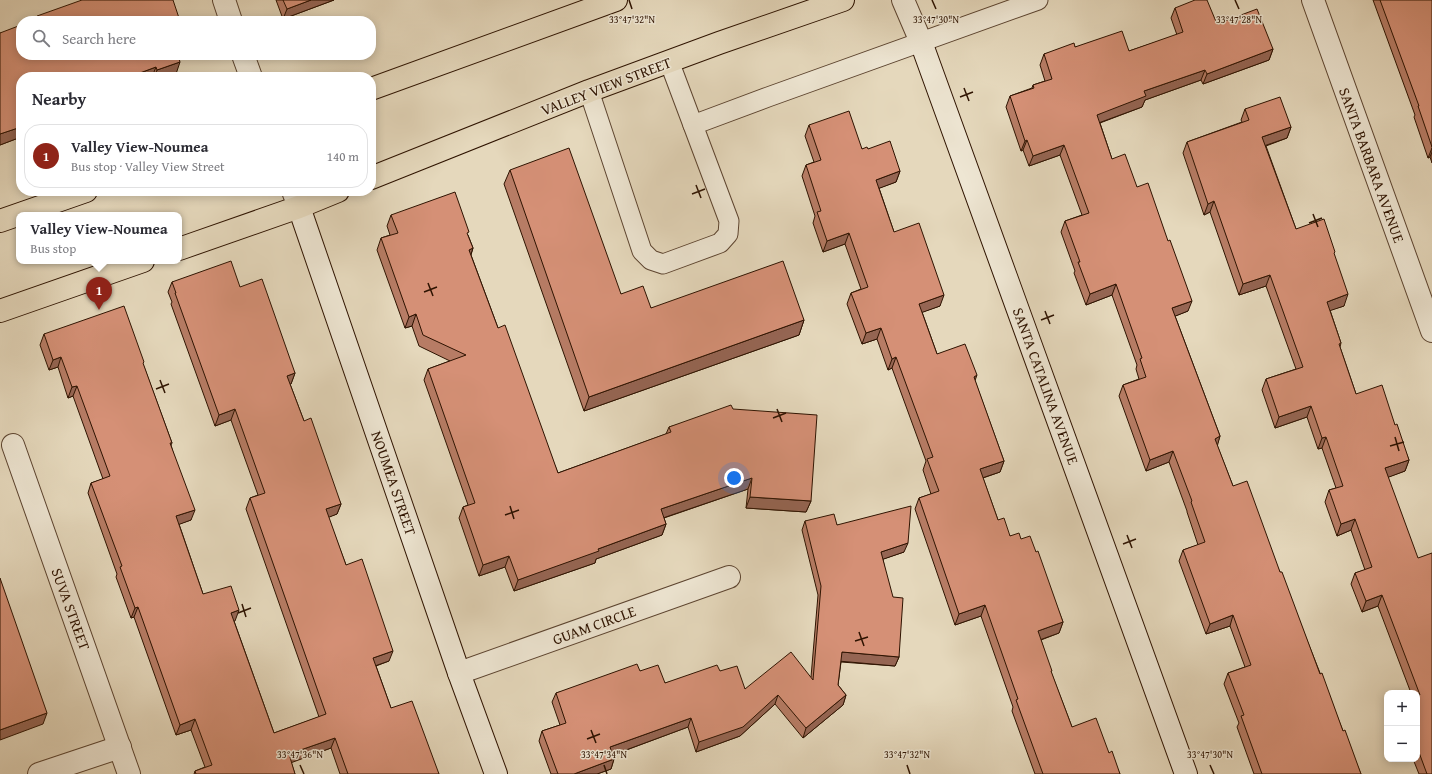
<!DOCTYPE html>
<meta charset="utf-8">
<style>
:root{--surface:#fff;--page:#f2f2f3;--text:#2b2b33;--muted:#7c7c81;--line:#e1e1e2;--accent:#8f2418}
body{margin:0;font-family:"Gentium Book Plus",serif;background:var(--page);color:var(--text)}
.controls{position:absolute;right:12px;bottom:12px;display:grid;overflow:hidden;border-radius:8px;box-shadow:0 2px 10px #0003}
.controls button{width:36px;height:36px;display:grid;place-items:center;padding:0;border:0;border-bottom:1px solid var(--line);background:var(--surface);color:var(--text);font:20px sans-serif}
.you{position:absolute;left:734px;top:478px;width:14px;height:14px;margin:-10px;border:3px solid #fff;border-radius:50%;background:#1a73e8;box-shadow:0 0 0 6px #1a73e833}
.badge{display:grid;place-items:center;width:26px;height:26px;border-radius:50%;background:var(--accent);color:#fff;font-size:13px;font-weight:700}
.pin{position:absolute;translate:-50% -33px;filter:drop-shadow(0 1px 2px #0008)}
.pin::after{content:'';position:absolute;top:21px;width:14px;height:12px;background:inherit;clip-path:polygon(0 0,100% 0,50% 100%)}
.popup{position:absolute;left:16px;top:212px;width:166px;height:52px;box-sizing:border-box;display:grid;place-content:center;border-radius:8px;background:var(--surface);filter:drop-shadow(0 1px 3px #0005);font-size:13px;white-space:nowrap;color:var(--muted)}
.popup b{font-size:15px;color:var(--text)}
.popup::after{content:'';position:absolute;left:50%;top:100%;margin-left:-8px;border:8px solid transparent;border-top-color:var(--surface)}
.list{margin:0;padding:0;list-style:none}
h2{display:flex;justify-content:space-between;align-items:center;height:52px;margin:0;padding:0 16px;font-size:17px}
h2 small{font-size:13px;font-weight:400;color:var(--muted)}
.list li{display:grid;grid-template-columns:26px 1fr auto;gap:12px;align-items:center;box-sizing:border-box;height:64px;margin:0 8px 8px;padding:0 8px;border:1px solid var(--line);border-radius:16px}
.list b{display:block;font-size:15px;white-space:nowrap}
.list p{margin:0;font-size:13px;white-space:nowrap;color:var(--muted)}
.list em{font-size:13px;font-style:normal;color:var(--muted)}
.icon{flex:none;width:22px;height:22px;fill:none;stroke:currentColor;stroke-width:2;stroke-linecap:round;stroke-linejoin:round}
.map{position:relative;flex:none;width:1432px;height:774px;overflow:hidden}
.search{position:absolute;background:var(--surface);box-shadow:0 2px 10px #0003;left:16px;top:16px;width:360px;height:44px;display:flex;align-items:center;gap:10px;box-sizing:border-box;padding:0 14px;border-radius:16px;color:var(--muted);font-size:15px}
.panel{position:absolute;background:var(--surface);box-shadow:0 2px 10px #0003;left:16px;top:72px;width:360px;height:124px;border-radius:16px}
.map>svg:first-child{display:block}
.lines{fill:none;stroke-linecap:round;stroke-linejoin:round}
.lane-casing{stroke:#5c4430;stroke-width:21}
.street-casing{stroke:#5c4430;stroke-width:24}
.secondary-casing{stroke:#2e1301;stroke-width:24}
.primary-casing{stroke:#2e1301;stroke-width:24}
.lane{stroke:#eee6d3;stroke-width:19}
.street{stroke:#eee6d3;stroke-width:22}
.secondary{stroke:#eee6d3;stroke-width:22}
.primary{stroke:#e5d8bc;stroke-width:22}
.wall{fill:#b77c65;stroke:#2e1301}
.shaded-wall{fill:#956553;stroke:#2e1301}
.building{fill:#d59076;stroke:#2e1301}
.ticks{fill:none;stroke:#2e1301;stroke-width:1.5}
.labels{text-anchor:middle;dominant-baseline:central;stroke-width:3;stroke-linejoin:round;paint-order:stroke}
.street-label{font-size:15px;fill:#2e1301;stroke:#eee6d3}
.ticks-label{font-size:10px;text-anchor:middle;fill:#2e1301;stroke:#eee6d3;stroke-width:3;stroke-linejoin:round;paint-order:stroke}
</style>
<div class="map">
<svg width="1432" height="774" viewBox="0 0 1432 774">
<rect width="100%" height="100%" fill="#e5d8bc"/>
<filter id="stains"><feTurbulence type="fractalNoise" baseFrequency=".005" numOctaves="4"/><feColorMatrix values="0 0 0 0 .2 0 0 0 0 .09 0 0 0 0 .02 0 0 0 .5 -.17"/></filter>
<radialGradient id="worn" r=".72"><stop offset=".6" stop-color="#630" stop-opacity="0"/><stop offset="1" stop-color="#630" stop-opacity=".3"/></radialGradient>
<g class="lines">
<defs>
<g id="lane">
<polyline points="589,91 642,251 651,260 663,264 720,243 728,234 729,221 669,61"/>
<polyline points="693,125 768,97 1038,0"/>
</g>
<g id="street">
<polyline points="224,0 231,21"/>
<polyline points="903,0 921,42"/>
<polyline points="1313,0 1432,331"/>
<polyline points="243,55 251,77"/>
<polyline points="293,191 299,207"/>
<polyline points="13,445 129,774"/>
<polyline points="459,673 729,577"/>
<polyline points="39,774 120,747"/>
</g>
<g id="secondary">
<polyline points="921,42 1186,774"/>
<polyline points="299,207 459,673 496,774"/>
</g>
<g id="primary">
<polyline points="371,89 616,0"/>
<polyline points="371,178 589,91 719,43 843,0"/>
<polyline points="0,221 86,191"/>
<polyline points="179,249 299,207 338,191"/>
<polyline points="0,311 143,261"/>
</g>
</defs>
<use href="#lane" class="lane-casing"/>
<use href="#street" class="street-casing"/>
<use href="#secondary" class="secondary-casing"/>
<use href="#primary" class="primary-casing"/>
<use href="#lane" class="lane"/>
<use href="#street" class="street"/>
<use href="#secondary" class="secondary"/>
<use href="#primary" class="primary"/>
</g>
<g class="wall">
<polygon points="276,0 334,0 283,19"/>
<polygon points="1373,0 1432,0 1432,163 1430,157 1428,158 1414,117 1415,115"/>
<polygon points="1175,8 1217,24 1273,49 1269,60 1203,84 1201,80 1145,100 1142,107 1100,123 1112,159 1137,187 1188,311 1175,316 1220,436 1217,445 1233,486 1280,572 1343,731 1361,774 1254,774 1237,727 1239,723 1224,684 1228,673 1245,667 1230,626 1206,634 1179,561 1183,550 1198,545 1187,512 1187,511 1169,462 1146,471 1119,396 1123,385 1139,379 1136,369 1137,365 1112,295 1086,305 1074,273 1075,271 1061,232 1065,221 1082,215 1060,155 1029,166 1023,150 1021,151 1006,107 1010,96 1032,88 1033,85 1045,81 1040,65 1044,54 1075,47 1129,51 1177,35 1171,18"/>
<polygon points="0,33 183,55 179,57 176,74 166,77 21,77 21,137 0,145"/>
<polygon points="1245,109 1291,127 1287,138 1266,146 1296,229 1334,255 1344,306 1330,310 1341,343 1340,347 1356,394 1395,425 1409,460 1405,471 1388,477 1432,774 1419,774 1413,759 1417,759 1417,693 1411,693 1378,606 1362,612 1351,584 1355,573 1365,570 1351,530 1337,536 1325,502 1329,490 1336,488 1322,448 1318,449 1307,417 1275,428 1262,390 1266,379 1296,369 1266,286 1239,295 1210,212 1204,215 1183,153 1187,142 1242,122 1241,120"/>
<polygon points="809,125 862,149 868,149 900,171 896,182 879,188 894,232 940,306 922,312 937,354 975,381 1004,461 1000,472 983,478 998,520 1010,536 1021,539 1036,552 1063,622 1059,633 1041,640 1051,672 1072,727 1109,753 1120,774 1035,774 1012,711 1013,707 981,616 955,625 915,509 919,498 931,494 923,470 926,461 892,368 888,370 877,339 862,344 847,304 851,293 861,289 845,244 823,252 813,223 815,216 802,176 806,165 814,162 805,136"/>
<polygon points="510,170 621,294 651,308 804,320 799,335 584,411 504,184"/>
<polygon points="391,215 468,235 473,248 471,255 498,328 558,473 666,434 669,427 733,409 811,501 806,512 746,508 748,489 664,518 666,524 662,535 596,559 595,563 514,591 505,567 479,576 459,518 463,507 468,505 424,380 428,369 450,361 419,346 412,326 405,328 377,250 381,238 390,235 387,226"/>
<polygon points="172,282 240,287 295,373 291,384 290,384 304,421 341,504 337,514 328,517 346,565 389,661 376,666 391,708 439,774 340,774 331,748 291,762 295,774 194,774 195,771 205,767 191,730 176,735 134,617 131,618 116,577 117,574 88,493 91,483 103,479 73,396 68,398 58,367 49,370 40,345 44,334 143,364 172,443 171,445 191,520 179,524 203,594 235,621 234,621 274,733 319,717 246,509 250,498 258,495 231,420 215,426 171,304 172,302 168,292"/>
<polygon points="805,521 837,525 904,552 883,559 899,657 895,666 841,662 838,685 846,695 843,705 803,738 775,704 740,736 696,752 688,727 613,755 614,759 611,769 597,774 551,774 539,741 542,731 560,725 552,702 556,693 640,671 665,683 720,671 745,689 811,677 818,595 802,530"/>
</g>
<g class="shaded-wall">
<polygon points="311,0 334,0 283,19 287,9"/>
<polygon points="1273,49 1269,60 1203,84 1207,74"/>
<polygon points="173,55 183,55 171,59"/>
<polygon points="180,62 176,74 166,77 154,77 157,70"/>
<polygon points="156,67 152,77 129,77"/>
<polygon points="1205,70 1201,80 1145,100 1142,107 1093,125 1097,115 1144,91"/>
<polygon points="21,127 21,137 0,145 0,134"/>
<polygon points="1291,127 1287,138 1258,148 1262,137"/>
<polygon points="1027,140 1023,150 1021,151 1025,141"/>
<polygon points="1064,145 1060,155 1029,166 1033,156"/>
<polygon points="1432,148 1432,152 1430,157 1428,158"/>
<polygon points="900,171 896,182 872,191 876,180"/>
<polygon points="1214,201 1210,212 1204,215 1208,204"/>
<polygon points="849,233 845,244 823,252 827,241"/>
<polygon points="473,248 469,260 469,250"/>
<polygon points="1270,275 1266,286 1239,295 1243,284"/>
<polygon points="1116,284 1112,295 1086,305 1090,294"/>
<polygon points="1348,294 1344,306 1323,313 1327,302"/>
<polygon points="944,295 940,306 915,315 919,304"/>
<polygon points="1192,301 1188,311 1168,319 1172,308"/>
<polygon points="416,314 412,326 405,328 409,317"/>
<polygon points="804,320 799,335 584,411 589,397"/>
<polygon points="881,328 877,339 862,344 866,333"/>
<polygon points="61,357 58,367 49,370 53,360"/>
<polygon points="896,357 892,368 888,370 892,359"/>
<polygon points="295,373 291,384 283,386 287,376"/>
<polygon points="977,375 973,386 974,377"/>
<polygon points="77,386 73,396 68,398 72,387"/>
<polygon points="1311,406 1307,417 1275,428 1279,417"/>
<polygon points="235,409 231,420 215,426 219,415"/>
<polygon points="1220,436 1217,447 1215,439"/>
<polygon points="1326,437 1322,448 1318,449 1322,438"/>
<polygon points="1173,451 1169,462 1146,471 1150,460"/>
<polygon points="1409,460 1405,471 1381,480 1385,468"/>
<polygon points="1004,461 1000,472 976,480 980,469"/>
<polygon points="752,478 748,489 657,520 661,509"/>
<polygon points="750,497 811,501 806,512 746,508"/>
<polygon points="341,504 337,514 322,520 326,509"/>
<polygon points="195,510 191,520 172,527 176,516"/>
<polygon points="1355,519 1351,530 1337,536 1341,524"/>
<polygon points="666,524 662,535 596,559 595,563 514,591 518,580 598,549"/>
<polygon points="908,543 904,552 878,561 881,552"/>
<polygon points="509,556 505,567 479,576 483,565"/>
<polygon points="1382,595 1378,606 1362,612 1366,601"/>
<polygon points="985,605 981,616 955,625 959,614"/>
<polygon points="138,607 134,617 131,618 135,608"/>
<polygon points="239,610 235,621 228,623 231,613"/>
<polygon points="1233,615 1230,626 1206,634 1210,624"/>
<polygon points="1063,622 1059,633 1034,642 1038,631"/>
<polygon points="393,651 389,661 369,668 373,658"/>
<polygon points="842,652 899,657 895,666 838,661"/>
<polygon points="778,695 775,704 740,736 696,752 699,742"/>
<polygon points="846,695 843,705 803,738 806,728"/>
<polygon points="47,713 43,724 0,740 0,730"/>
<polygon points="691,718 688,727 607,757 610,747"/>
<polygon points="195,719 191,730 176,735 180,725"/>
<polygon points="335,738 331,748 285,765 289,754"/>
<polygon points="614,759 611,769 597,774 574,774"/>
</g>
<g class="building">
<polygon points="82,0 173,0 180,21 32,21 38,19 37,16"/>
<polygon points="283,0 311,0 287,9"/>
<polygon points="1195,0 1207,0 1217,24 1257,9 1273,49 1207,74 1205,70 1144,91 1146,96 1097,115 1112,159 1125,154 1137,187 1148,183 1168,241 1170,240 1192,301 1172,308 1220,436 1215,439 1233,486 1247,481 1280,572 1282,572 1320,674 1322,673 1343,731 1345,730 1361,774 1262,774 1241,716 1244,715 1228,673 1251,665 1233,615 1210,624 1183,550 1205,542 1191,502 1192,501 1173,451 1150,460 1123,385 1146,377 1140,359 1142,358 1116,284 1090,294 1078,262 1080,262 1065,221 1089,213 1064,145 1033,156 1027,140 1025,141 1010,96 1034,88 1033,85 1052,79 1044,54 1074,43 1075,47 1122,31 1129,51 1183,32 1175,8"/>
<polygon points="1380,0 1432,0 1432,147 1418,106 1419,106"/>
<polygon points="21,25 21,55 178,55 180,62 157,70 156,67 129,77 21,77 21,127 0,134 0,33"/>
<polygon points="1280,97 1291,127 1262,137 1296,229 1324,219 1335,252 1334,253 1348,294 1327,302 1341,343 1339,344 1356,394 1382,385 1395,425 1397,424 1409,460 1385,468 1418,558 1432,553 1432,774 1427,774 1417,747 1417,696 1420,695 1382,595 1366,601 1355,573 1372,567 1355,519 1341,524 1329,490 1343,486 1326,437 1322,438 1311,406 1279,417 1266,379 1303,367 1270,275 1243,284 1214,201 1208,204 1187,142 1249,120 1245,109"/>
<polygon points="849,111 862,149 867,147 868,149 890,141 900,171 876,180 894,232 919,223 944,295 919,304 937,354 965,344 977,375 974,377 1004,461 980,469 998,520 1004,518 1010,536 1019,533 1021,539 1030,536 1036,552 1038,551 1063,622 1038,631 1052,671 1051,671 1072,727 1096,718 1109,753 1112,751 1120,774 1043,774 1016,700 1018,699 985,605 959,614 919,498 939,491 927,459 933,457 896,357 892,359 881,328 866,333 851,293 868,287 849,233 827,241 817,212 821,211 806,165 821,160 809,125"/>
<polygon points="569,148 621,294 643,286 651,308 783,261 804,320 589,397 510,170"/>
<polygon points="455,192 469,232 467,233 473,248 469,250 498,328 505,325 558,473 671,432 669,427 731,405 733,409 817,415 811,501 750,497 752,478 661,509 666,524 598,549 599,551 518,580 509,556 483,565 463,507 475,503 428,369 466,355 423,335 416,314 409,317 381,238 398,233 391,215"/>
<polygon points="231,261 240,287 262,279 295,373 287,376 304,421 311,418 341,504 326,509 346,565 362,559 393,651 373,658 391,708 412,701 439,774 348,774 335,738 289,754 295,774 196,774 195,771 212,765 195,719 180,725 138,607 135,608 120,567 122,566 91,483 110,476 77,386 72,387 61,357 53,360 44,334 124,306 144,362 143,363 172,443 170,443 195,510 176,516 203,594 231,586 239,610 231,613 274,733 326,714 250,498 265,493 235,409 219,415 175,293 176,293 172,282"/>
<polygon points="911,506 908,543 881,552 893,597 903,598 899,657 842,652 838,685 846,695 806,728 778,695 743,727 699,742 691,718 610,747 614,759 574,774 558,774 542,731 566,723 556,693 637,664 640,671 658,665 665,683 717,665 720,671 737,666 745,689 791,652 813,680 821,586 805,521 834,514 837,525"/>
<polygon points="0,578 47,713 0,730"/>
</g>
<path class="ticks" d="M629 0 632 9M932 0 936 9M1235 0 1239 9M964 88 969 101M960 97 973 92M696 185 701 198M692 194 705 189M1313 214 1318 227M1309 223 1322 218M428 283 433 296M424 292 437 287M1045 311 1050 324M1041 320 1054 315M160 380 165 393M156 389 169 384M777 409 782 422M773 418 786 413M1395 437 1399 451M1390 446 1404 442M510 506 514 519M505 515 519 510M1127 535 1132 548M1123 544 1136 539M242 604 246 617M238 613 251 608M859 632 864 646M855 641 868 637M591 730 596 743M587 739 600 734M300 765 304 774M604 765 607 774M907 765 910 774M1210 765 1214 774"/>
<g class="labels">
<g class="street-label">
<text transform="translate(606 86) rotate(-21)">VALLEY VIEW STREET</text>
<text transform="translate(1372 165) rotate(70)">SANTA BARBARA AVENUE</text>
<text transform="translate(1046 386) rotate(70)">SANTA CATALINA AVENUE</text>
<text transform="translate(394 483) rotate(71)">NOUMEA STREET</text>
<text transform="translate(71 609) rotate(70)">SUVA STREET</text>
<text transform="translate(594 625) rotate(-20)">GUAM CIRCLE</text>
</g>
</g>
<g class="ticks-label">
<text x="632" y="23">33°47'32"N</text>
<text x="936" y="23">33°47'30"N</text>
<text x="1239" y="23">33°47'28"N</text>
<text x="300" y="758">33°47'36"N</text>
<text x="604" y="758">33°47'34"N</text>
<text x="907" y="758">33°47'32"N</text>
<text x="1210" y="758">33°47'30"N</text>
</g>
<rect width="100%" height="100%" filter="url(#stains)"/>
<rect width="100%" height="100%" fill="url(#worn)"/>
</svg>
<div class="controls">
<button>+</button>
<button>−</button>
</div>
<div class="you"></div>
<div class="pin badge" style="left:99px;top:310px">1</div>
<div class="popup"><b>Valley View-Noumea</b>Bus stop</div>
<div class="search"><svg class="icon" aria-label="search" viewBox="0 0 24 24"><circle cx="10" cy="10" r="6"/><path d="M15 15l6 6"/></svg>Search here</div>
<section class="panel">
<h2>Nearby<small></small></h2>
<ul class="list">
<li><span class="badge">1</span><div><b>Valley View-Noumea</b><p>Bus stop · Valley View Street</p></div><em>140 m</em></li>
</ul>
</section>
</div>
